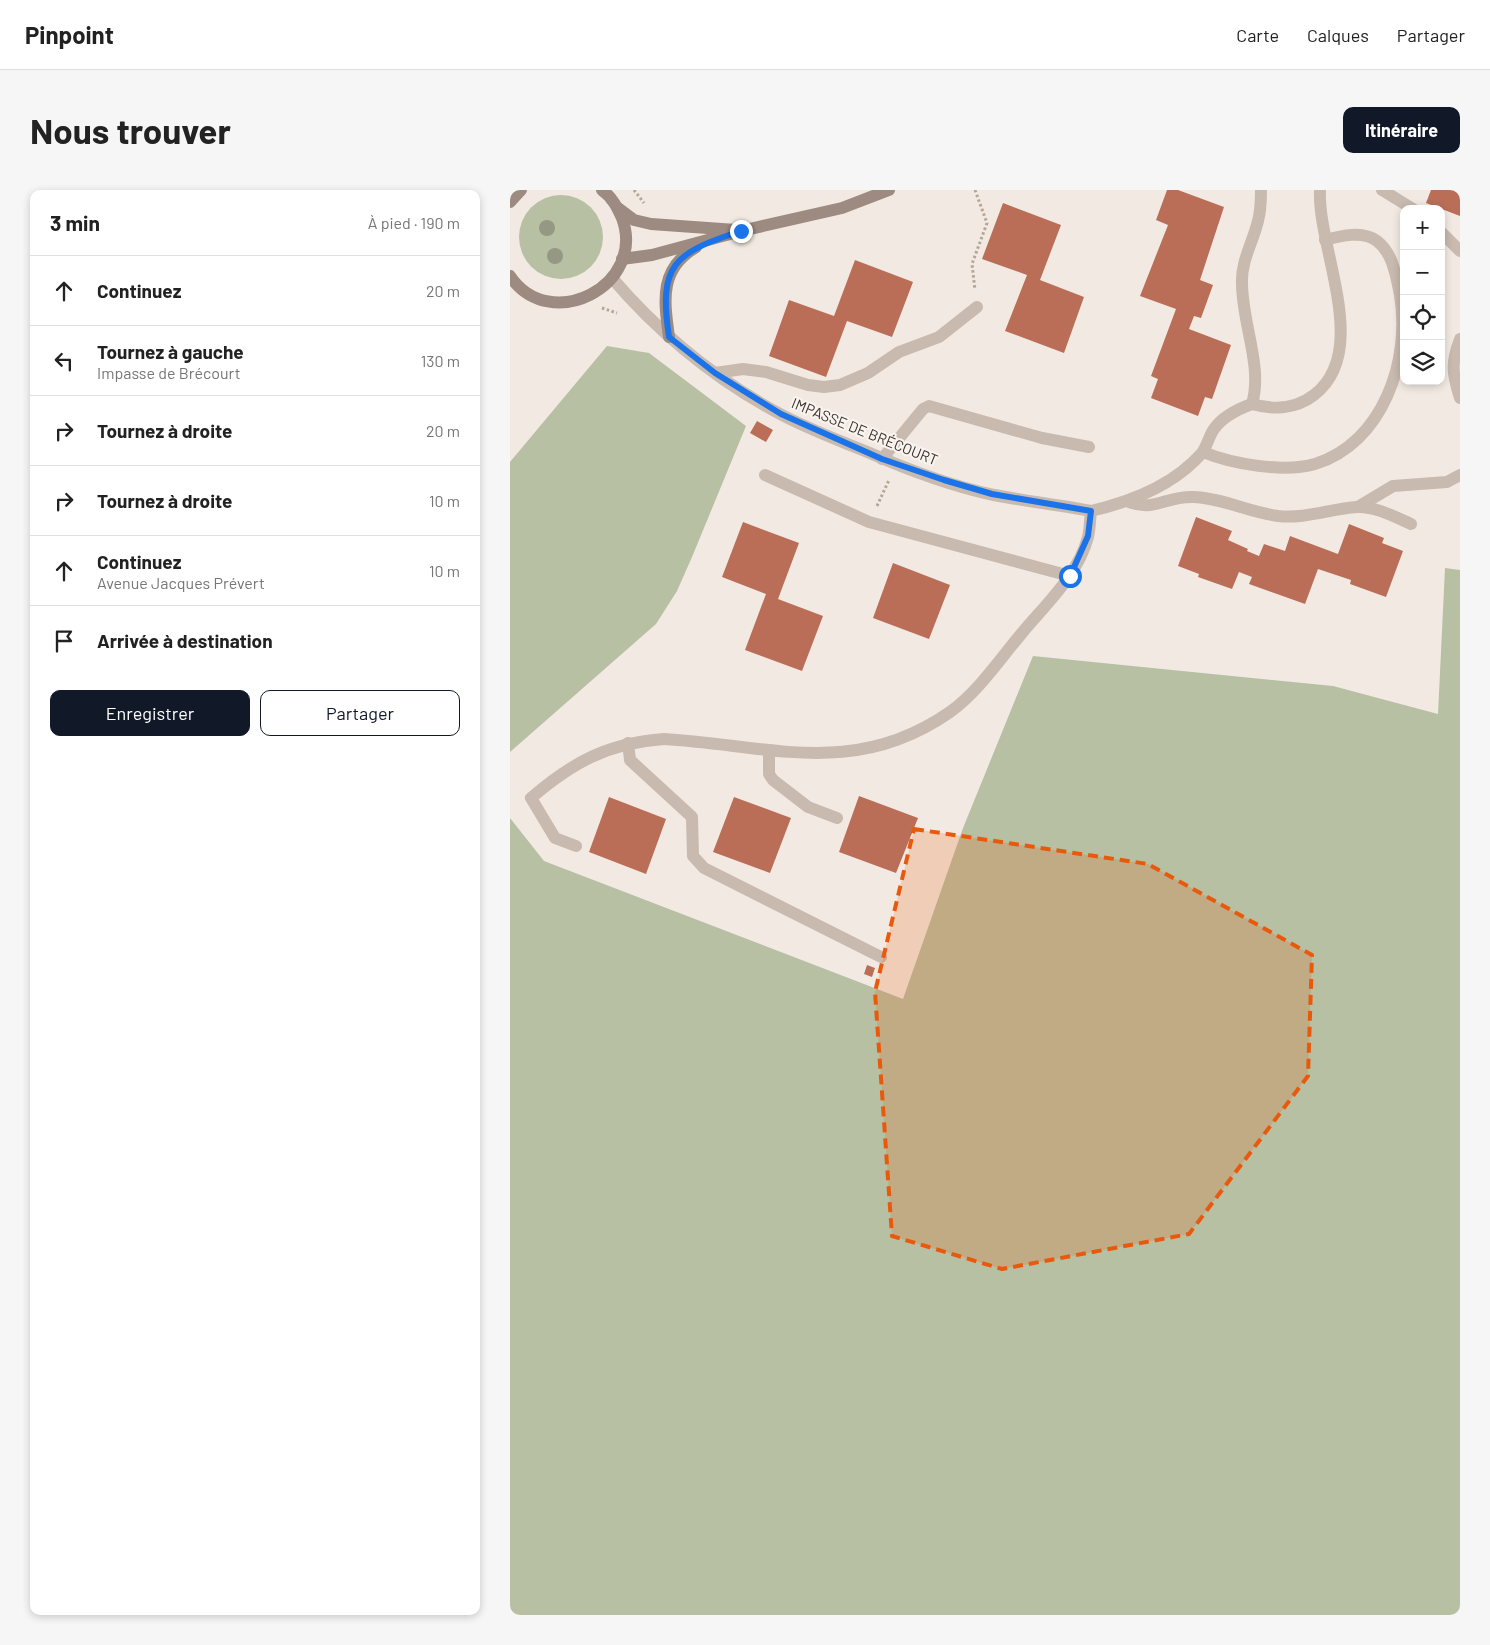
<!DOCTYPE html>
<html lang="fr">
<meta charset="utf-8">
<style>
:root{--surface:#fff;--page:#f6f6f6;--text:#222;--muted:#767676;--line:#e0e0e0;--accent:#111827}
body{margin:0;font-family:Barlow,sans-serif;background:var(--page);color:var(--text)}
.controls{position:absolute;right:15px;top:15px;display:grid;overflow:hidden;border-radius:10px;box-shadow:0 2px 8px #0003}
.controls button{width:45px;height:45px;display:grid;place-items:center;padding:0;border:0;border-bottom:1px solid var(--line);background:var(--surface);color:var(--text);font:25px sans-serif}
.stop{position:absolute;width:15px;height:15px;margin:-11px;border:4px solid #1a73e8;border-radius:50%;background:#fff}
.stop.end{background:#1a73e8;border-color:#fff;box-shadow:0 1px 5px #0008}
.list{margin:0;padding:0;list-style:none}
h2{display:flex;justify-content:space-between;align-items:center;height:65px;margin:0;padding:0 20px;font-size:21px}
h2 small{font-size:16px;font-weight:400;color:var(--muted)}
.list li{display:grid;grid-template-columns:32px 1fr auto;gap:15px;align-items:center;box-sizing:border-box;height:70px;padding:0 20px;border-top:1px solid var(--line)}
.list b{display:block;font-size:19px;white-space:nowrap}
.list p{margin:0;font-size:16px;white-space:nowrap;color:var(--muted)}
.list em{font-size:16px;font-style:normal;color:var(--muted)}
.actions{display:flex;gap:10px;padding:15px 20px}
.actions a{flex:1;padding:11px 0;border:1px solid var(--accent);border-radius:10px;text-align:center;font-size:18px;color:var(--accent)}
.actions .main{background:var(--accent);color:#fff}
.icon{flex:none;width:28px;height:28px;fill:none;stroke:currentColor;stroke-width:2;stroke-linecap:round;stroke-linejoin:round}
.map{position:relative;flex:none;width:950px;height:1425px;overflow:hidden;border-radius:10px}
header{display:flex;align-items:center;gap:30px;box-sizing:border-box;height:70px;padding:0 25px;background:var(--surface);border-bottom:1px solid var(--line)}
header strong{font-size:24px}
nav{display:flex;gap:28px;margin-inline-start:auto;font-size:18px}
.intro{display:flex;align-items:center;justify-content:space-between;box-sizing:border-box;height:120px;padding:0 30px}
h1{margin:0;font-size:35px}
.button{padding:12px 22px;border-radius:10px;background:var(--accent);color:#fff;font-size:18px;font-weight:700}
main{display:flex;gap:30px;padding:0 30px}
aside{flex:1;background:var(--surface);border-radius:10px;box-shadow:0 2px 8px #0003}
.map>svg:first-child{display:block}
.green{fill:#b7c0a3}
.building{fill:#ba6e58}
.lines{fill:none;stroke-linecap:round;stroke-linejoin:round}
.path{stroke:#b5a599;stroke-width:3;stroke-dasharray:2.5 2.5;stroke-linecap:butt}
.lane{stroke:#c9baaf;stroke-width:12}
.street{stroke:#c9baaf;stroke-width:12}
.secondary{stroke:#9d8a80;stroke-width:12}
.tree{fill:#959882}
.route{stroke:#1a73e8;stroke-width:6}
.marked{fill:#e8590c;fill-opacity:0.2;stroke:#e8590c;stroke-width:4;stroke-dasharray:10 6;stroke-linejoin:round}
.labels{text-anchor:middle;dominant-baseline:central;stroke-width:4;stroke-linejoin:round;paint-order:stroke}
.street-label{font-size:15px;fill:#39302c;stroke:#f9f4ef}
</style>
<header>
<strong>Pinpoint</strong>
<nav><a>Carte</a><a>Calques</a><a>Partager</a></nav>
</header>
<div class="intro"><h1>Nous trouver</h1><a class="button">Itinéraire</a></div>
<main>
<aside>
<h2>3 min<small>À pied · 190 m</small></h2>
<ul class="list">
<li><svg class="icon" aria-label="ahead" viewBox="0 0 24 24"><path d="M12 20V5M6 11l6-6 6 6"/></svg><div><b>Continuez</b></div><em>20 m</em></li>
<li><svg class="icon" aria-label="left" viewBox="0 0 24 24"><path d="M17 20v-9H6M10 6l-5 5 5 5"/></svg><div><b>Tournez à gauche</b><p>Impasse de Brécourt</p></div><em>130 m</em></li>
<li><svg class="icon" aria-label="right" viewBox="0 0 24 24"><path d="M7 20v-9h11M14 6l5 5-5 5"/></svg><div><b>Tournez à droite</b></div><em>20 m</em></li>
<li><svg class="icon" aria-label="right" viewBox="0 0 24 24"><path d="M7 20v-9h11M14 6l5 5-5 5"/></svg><div><b>Tournez à droite</b></div><em>10 m</em></li>
<li><svg class="icon" aria-label="ahead" viewBox="0 0 24 24"><path d="M12 20V5M6 11l6-6 6 6"/></svg><div><b>Continuez</b><p>Avenue Jacques Prévert</p></div><em>10 m</em></li>
<li><svg class="icon" aria-label="arrive" viewBox="0 0 24 24"><path d="M6 21V4h12l-3 4 3 4H6"/></svg><div><b>Arrivée à destination</b></div></li>
</ul>
<div class="actions"><a class="main">Enregistrer</a><a>Partager</a></div>
</aside>
<div class="map">
<svg width="950" height="1425" viewBox="0 0 950 1425">
<rect width="100%" height="100%" fill="#f2eae2"/>
<g class="green">
<circle cx="51" cy="47" r="42"/>
<polygon points="97,156 139,163 236,236 182,367 167,401 146,434 0,562 0,272"/>
<polygon points="935,378 950,380 950,1425 0,1425 0,628 34,671 393,809 453,638 523,466 823,496 928,524"/>
</g>
<g class="building">
<polygon points="657,0 668,0 714,17 690,90 703,95 691,128 684,126 679,139 721,155 702,209 695,207 688,226 641,208 648,189 641,186 666,119 630,106 658,35 646,30"/>
<polygon points="921,0 950,0 950,26 916,13"/>
<polygon points="493,13 551,35 530,90 574,107 554,163 495,141 517,85 472,69"/>
<polygon points="345,70 403,92 382,147 337,131 316,187 259,166 279,110 324,126"/>
<polygon points="247,231 263,240 256,252 240,243"/>
<polygon points="686,327 722,341 718,350 738,359 737,361 749,366 754,354 775,361 780,346 828,364 839,334 874,348 872,353 893,361 876,407 840,394 841,390 808,379 795,414 739,394 742,387 729,382 722,399 688,387 689,384 668,376"/>
<polygon points="233,332 289,353 268,409 313,426 292,481 235,460 256,404 212,387"/>
<polygon points="383,373 440,395 419,449 363,428"/>
<polygon points="349,606 408,628 386,683 329,662"/>
<polygon points="99,607 156,629 136,684 79,662"/>
<polygon points="224,607 281,628 260,683 203,662"/>
<polygon points="357,775 365,778 362,787 354,784"/>
</g>
<g class="lines">
<g class="path">
<polyline points="124,0 134,13"/>
<polyline points="465,0 477,33 462,74 465,100"/>
<polyline points="92,118 107,123"/>
<polyline points="367,316 379,290"/>
</g>
<g class="lane">
<polyline points="872,0 903,19"/>
<polyline points="931,42 950,61"/>
<path d="M950 149C941 173 942 183 950 208"/>
<polyline points="205,183 233,179 256,182 298,195 314,197 330,195 358,183 389,162 429,147 467,117"/>
<path d="M742 214C763 220 786 219 804 205 862 161 807 58 810 0"/>
<path d="M693 262C722 274 774 283 805 274 873 253 901 170 890 105 886 86 883 63 867 51 853 40 830 46 815 50"/>
<polyline points="372,269 413,219 419,216 532,248 579,257"/>
<polyline points="255,285 359,332 560,386"/>
<path d="M617 311C643 323 655 306 683 307 712 308 739 322 768 326 795 329 820 319 847 317 865 316 885 327 901 334"/>
<polyline points="848,317 883,296 937,292 950,285"/>
<polyline points="118,553 120,570 182,627 183,666 194,678 371,767"/>
<polyline points="259,560 259,584 263,590 298,617 327,628"/>
<path d="M66 656 45 648 21 608C63 572 98 553 154 549 259 555 344 589 440 522 468 502 490 469 512 443 536 414 568 385 578 347 580 339 580 329 581 321 620 312 664 295 692 263 697 256 699 246 704 239 713 226 728 219 742 214 753 176 732 134 732 93 731 71 743 52 748 31 751 20 751 10 751 0"/>
</g>
<path class="street" d="M102 88C149 143 208 191 272 225 299 239 327 250 355 261 396 279 440 296 484 305 516 311 548 315 581 321"/>
<g class="secondary">
<polyline points="0,12 11,0"/>
<polyline points="108,18 124,30 141,34 226,40"/>
<polyline points="112,69 142,65 231,41 332,18 379,0"/>
<path d="M0 86C40 145 137 96 112 28 107 17 102 7 92 0"/>
<path d="M159 147C154 110 149 79 186 57"/>
</g>
</g>
<g class="tree">
<circle cx="37" cy="38" r="8"/>
<circle cx="45" cy="66" r="8"/>
</g>
<g class="lines">
<path class="route" d="M231 41C164 63 148 74 159 147L205 183 271 224 372 269 434 290 482 304 581 321 578 346 560 386"/>
</g>
<path class="marked" d="M404 639 638 674 802 765 798 886 679 1044 492 1079 382 1046 365 802Z"/>
<g class="labels">
<g class="street-label">
<text transform="translate(355 241) rotate(22)">IMPASSE DE BRÉCOURT</text>
</g>
</g>
</svg>
<div class="controls">
<button>+</button>
<button>−</button>
<button><svg class="icon" aria-label="locate" viewBox="0 0 24 24"><circle cx="12" cy="12" r="6"/><path d="M12 2v4M12 18v4M2 12h4M18 12h4"/></svg></button>
<button><svg class="icon" aria-label="layers" viewBox="0 0 24 24"><path d="M12 4l9 5-9 5-9-5zM3 14l9 5 9-5"/></svg></button>
</div>
<div class="stop" style="left:560px;top:386px"></div>
<div class="stop end" style="left:231px;top:41px"></div>
</div>
</main>
